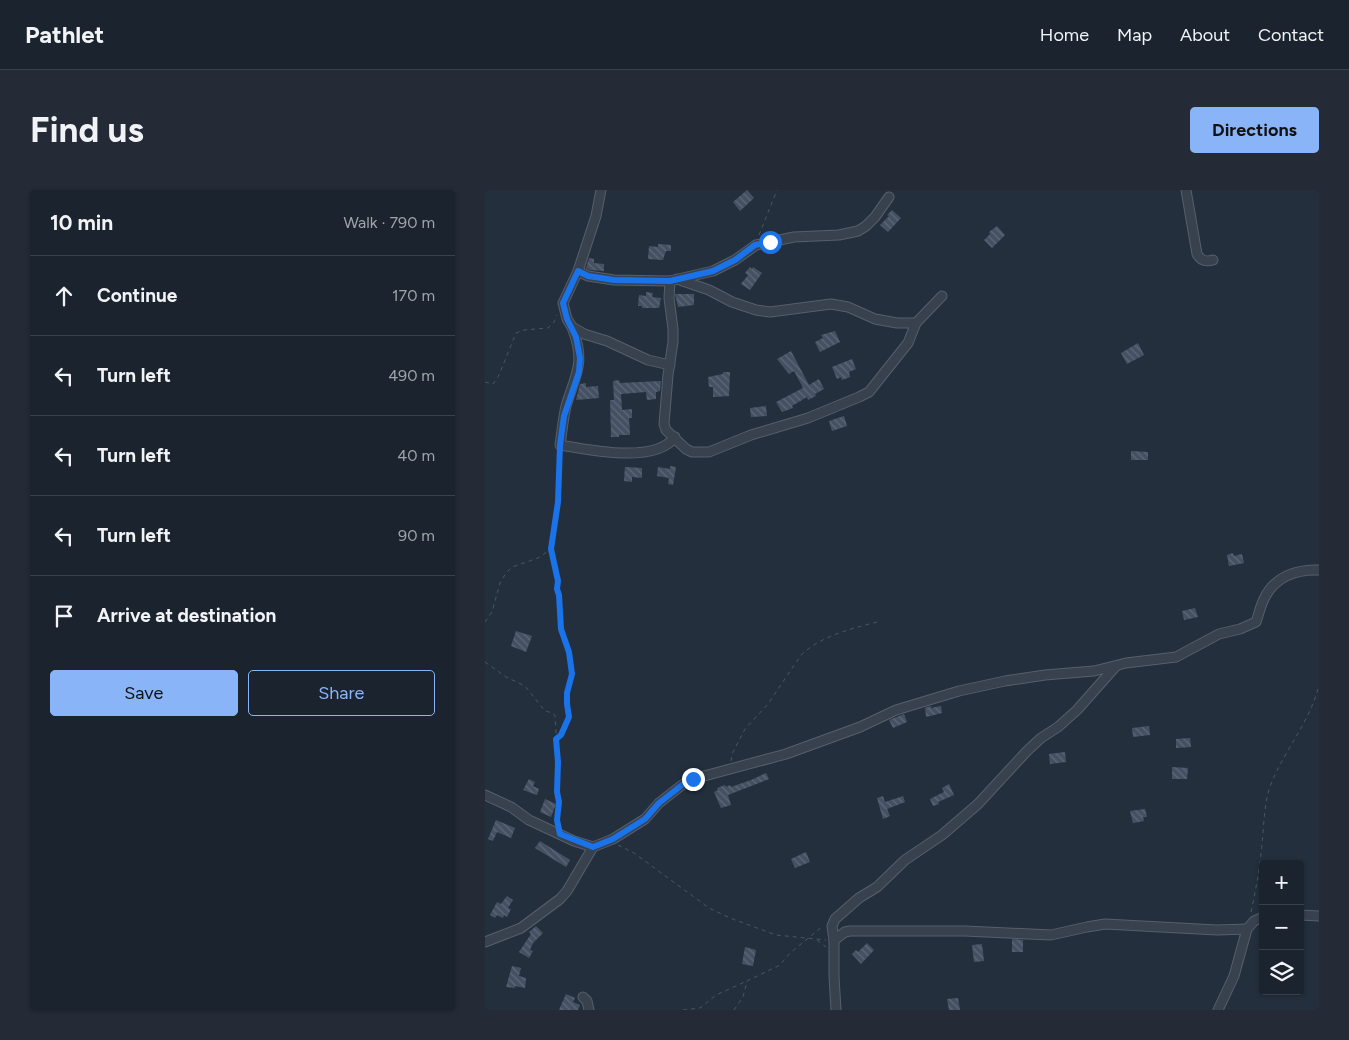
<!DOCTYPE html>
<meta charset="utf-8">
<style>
:root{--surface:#1b232e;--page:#242b36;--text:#f1f3f6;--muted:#a0a4aa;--line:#39404a;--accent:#8ab4f8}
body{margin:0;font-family:Figtree,sans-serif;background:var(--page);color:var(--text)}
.controls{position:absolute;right:15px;bottom:15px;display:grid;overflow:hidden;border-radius:5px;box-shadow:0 1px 4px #0004}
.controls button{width:45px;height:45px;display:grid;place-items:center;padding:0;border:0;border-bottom:1px solid var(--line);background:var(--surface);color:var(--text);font:25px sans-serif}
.stop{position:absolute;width:15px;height:15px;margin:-11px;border:4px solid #1a73e8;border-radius:50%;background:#fff}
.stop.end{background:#1a73e8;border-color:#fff;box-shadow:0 1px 5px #0008}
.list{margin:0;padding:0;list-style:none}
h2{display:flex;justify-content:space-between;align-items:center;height:65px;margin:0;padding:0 20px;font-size:21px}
h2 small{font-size:16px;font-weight:400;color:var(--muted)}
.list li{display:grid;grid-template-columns:32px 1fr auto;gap:15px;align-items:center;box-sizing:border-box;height:80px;padding:0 20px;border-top:1px solid var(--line)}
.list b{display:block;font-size:19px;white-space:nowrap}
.list em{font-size:16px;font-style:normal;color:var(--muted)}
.actions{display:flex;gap:10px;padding:15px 20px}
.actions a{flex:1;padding:11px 0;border:1px solid var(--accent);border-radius:5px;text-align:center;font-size:18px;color:var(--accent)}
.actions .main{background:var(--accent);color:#111}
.icon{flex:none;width:28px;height:28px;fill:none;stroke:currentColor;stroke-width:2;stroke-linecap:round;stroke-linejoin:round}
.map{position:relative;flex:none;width:834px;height:820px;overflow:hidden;border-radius:5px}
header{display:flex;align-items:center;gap:30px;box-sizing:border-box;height:70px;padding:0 25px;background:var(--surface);border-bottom:1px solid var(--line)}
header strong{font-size:24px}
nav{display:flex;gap:28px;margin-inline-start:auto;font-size:18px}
.intro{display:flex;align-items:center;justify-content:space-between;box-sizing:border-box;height:120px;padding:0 30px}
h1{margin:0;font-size:35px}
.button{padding:12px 22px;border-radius:5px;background:var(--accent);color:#111;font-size:18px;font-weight:700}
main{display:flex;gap:30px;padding:0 30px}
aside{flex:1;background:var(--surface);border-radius:5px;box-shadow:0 1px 4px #0004}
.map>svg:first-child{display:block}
.building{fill:url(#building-back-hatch)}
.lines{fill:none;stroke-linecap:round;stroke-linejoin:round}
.minor-casing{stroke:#565f6c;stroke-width:11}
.path{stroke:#44595c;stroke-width:1;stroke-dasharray:4 4;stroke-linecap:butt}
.minor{stroke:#38414e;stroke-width:9}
.route{stroke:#1a73e8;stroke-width:6}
</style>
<header>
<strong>Pathlet</strong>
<nav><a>Home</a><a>Map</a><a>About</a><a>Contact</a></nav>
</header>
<div class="intro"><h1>Find us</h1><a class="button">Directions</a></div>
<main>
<aside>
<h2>10 min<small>Walk · 790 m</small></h2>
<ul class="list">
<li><svg class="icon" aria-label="ahead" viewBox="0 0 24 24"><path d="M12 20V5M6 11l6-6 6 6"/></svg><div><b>Continue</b></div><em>170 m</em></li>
<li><svg class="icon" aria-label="left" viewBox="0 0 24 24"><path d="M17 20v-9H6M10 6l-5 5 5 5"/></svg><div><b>Turn left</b></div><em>490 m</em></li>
<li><svg class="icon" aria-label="left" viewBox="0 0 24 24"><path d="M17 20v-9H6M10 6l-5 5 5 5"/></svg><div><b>Turn left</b></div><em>40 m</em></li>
<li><svg class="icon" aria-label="left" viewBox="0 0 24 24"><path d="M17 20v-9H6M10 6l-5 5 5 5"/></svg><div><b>Turn left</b></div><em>90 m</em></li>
<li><svg class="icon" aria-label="arrive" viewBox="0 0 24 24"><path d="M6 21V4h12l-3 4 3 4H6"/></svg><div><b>Arrive at destination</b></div></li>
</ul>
<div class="actions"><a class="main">Save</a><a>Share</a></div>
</aside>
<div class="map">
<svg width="834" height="820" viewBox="0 0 834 820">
<defs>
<pattern id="building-back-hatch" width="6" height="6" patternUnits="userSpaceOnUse" patternTransform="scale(1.25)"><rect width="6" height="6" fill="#455162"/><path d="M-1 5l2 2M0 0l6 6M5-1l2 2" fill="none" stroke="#5d6877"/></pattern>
</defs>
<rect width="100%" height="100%" fill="#242f3e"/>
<g class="building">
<polygon points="262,0 269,8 255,21 248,12"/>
<polygon points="407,20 416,28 403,42 395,35 404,26 402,25"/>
<polygon points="512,36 520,45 507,58 499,50 505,44 504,42"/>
<polygon points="173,54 186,55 186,61 181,61 178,70 163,69 164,56 173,57"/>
<polygon points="104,68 109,69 109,73 119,74 119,81 105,80 101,78"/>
<polygon points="265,77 267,79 268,77 277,83 265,100 256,94 263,85 260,83"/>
<polygon points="161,102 168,103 167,107 176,108 174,118 157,118 157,116 153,116 154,105 161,106"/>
<polygon points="190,104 209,104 209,115 193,117"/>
<polygon points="350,141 355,152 335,162 330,152 338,148 336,145"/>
<polygon points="653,153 659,165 642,174 636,163"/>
<polygon points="306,161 324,195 334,189 339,199 330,204 331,206 323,210 322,207 307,216 308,218 297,222 291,212 318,198 309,181 304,184 292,169"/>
<polygon points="367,169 371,179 364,182 365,187 357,190 356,187 352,189 347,177"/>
<polygon points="238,182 245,182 244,206 228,207 228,197 224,197 223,187 238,184"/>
<polygon points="134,190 135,193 176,191 175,201 171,202 171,209 162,210 161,202 136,204 137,220 147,219 147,228 144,228 145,245 134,245 134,247 126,247 125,210 129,210 128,191"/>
<polygon points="101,193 101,197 113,196 114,208 91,210 95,194"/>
<polygon points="281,216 282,226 266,227 265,218"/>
<polygon points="359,226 362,236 347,241 344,231"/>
<polygon points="646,261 663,262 663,270 646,270"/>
<polygon points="185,276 191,277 188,295 183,294 184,288 172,286 173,277 185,279"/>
<polygon points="140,277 157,278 157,288 147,287 147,292 139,291"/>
<polygon points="748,363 749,366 757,364 759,373 744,376 742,365"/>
<polygon points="710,418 713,427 699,430 697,421"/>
<polygon points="31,441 47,446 41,462 26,456"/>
<polygon points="446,516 446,518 456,516 457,523 441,527 440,518"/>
<polygon points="419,524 422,532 408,538 404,530"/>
<polygon points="664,536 665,545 648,547 647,538"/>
<polygon points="705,548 706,557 691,558 691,549"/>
<polygon points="580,562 581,572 565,574 564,564"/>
<polygon points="687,577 703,578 702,589 687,589"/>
<polygon points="281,583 284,589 243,605 246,615 236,618 229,602 233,600 232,598 240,595 241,597 245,595 246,597 266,590"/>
<polygon points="44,589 50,592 48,596 54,599 52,605 38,600"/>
<polygon points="464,594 469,605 453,612 454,614 448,616 445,609 459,602 457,598"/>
<polygon points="398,606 400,612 418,606 420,612 402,619 405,626 398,629 392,608"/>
<polygon points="60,609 71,614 66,627 55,622"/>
<polygon points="660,619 662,627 658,627 659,631 648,633 645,621"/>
<polygon points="11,630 30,638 26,648 12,642 8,651 3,649"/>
<polygon points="55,651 85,670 81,677 50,658"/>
<polygon points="321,662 325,672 310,678 306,669"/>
<polygon points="22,706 28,710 23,718 26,719 22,727 19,725 18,728 12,725 10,728 5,725 12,712 16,714"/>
<polygon points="51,736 58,743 48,753 45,760 48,761 44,768 34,762 46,744 44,742"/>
<polygon points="527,749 538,750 538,762 527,762"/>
<polygon points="382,753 389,760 376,774 367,764 371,760 373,762"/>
<polygon points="497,754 499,771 489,772 487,755"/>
<polygon points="260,757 271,760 268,776 257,774"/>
<polygon points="27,776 36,778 34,786 41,788 40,798 30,796 30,798 21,797"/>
<polygon points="81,804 90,808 88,812 95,815 93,820 74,820"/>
<polygon points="473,808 475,820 464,820 462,809"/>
</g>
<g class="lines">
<defs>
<g id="minor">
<polyline points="116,0 111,26 93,81 78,113 82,129 87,137 99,144 122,151 163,170 185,175"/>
<path d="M701 0 712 64C716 71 721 72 728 70"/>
<polyline points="93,81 103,86 129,90 185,91 228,81 250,70 271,55 309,47 354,45 373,41 381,36 390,27 404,7"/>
<polyline points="192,89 224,100 247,112 271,120 285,122 346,114 363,117 390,129 412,133 431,133"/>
<polyline points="185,91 184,108 188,139 188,152 183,185 179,234 181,240 201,259 207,262 224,262 266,245 323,228 374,207 384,202 388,197 423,153 431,133 457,106"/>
<path d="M87 137C101 173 91 183 81 216 78 229 77 242 75 255 104 260 170 274 190 247"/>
<path d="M0 605 26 617 44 630 89 651 108 657 128 649 160 629 174 613 197 595 208 589 301 564 375 537 411 520 474 501 520 491 560 485 609 481 641 473 691 467 734 444 755 439 771 432C774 424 775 417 779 409 789 387 811 379 834 380"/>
<polyline points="815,725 834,726"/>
<polyline points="349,750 360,742 365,741 480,741 566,745 602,737 620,734 732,740 762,739"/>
<polyline points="0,752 36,738 75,709 82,701 108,657"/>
<polyline points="98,807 102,811 104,820"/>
<polyline points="351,820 349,786 349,750 347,736 350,729 374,708 392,697 420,670 457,645 493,614 542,561 556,548 573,537 592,520 631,476"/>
<polyline points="733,820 749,786 762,739 769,731 778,727"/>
</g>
</defs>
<use href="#minor" class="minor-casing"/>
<g class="path">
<polyline points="274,45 292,0"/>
<polyline points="0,192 8,194 14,185 31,143 39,140 63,138 69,132 72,125"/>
<path d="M66 359C67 370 72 379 73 389 75 405 73 423 77 439 79 451 84 462 86 476 87 485 84 493 82 502 80 520 88 535 71 548"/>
<polyline points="0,432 7,422 15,393 21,383 27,377 53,368 66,359 73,320 75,265"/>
<polyline points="0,472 21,487 40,496 60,521 68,523 70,526 73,572 72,602 74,612 72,634"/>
<path d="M246 571 247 564 260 539 283 514 316 465C337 445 369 438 396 431"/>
<polyline points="133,655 149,663 224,718 245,728 291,745 341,750"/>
<path d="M766 722C771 699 775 677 777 654 779 634 779 612 786 594 800 559 825 532 834 495"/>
<polyline points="332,750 341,757"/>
<polyline points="198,820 215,818 231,805 262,791"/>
<polyline points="249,820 258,807 262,791 295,775 305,763 338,736"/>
</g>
<use href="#minor" class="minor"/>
</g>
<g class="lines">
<polyline class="route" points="208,589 197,595 174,613 160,629 128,649 108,657 75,644 72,630 74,612 72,602 73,572 71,549 76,545 84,527 82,514 82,503 87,484 84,462 76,439 74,405 72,399 73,391 66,359 73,312 75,255 79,226 94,182 95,168 91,147 82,129 78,113 93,81 103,86 129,90 185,91 228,81 250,70 270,55 285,52"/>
</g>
</svg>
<div class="controls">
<button>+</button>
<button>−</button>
<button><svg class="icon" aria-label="layers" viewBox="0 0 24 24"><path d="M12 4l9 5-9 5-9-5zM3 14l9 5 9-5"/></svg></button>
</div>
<div class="stop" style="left:285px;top:52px"></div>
<div class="stop end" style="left:208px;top:589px"></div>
</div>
</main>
